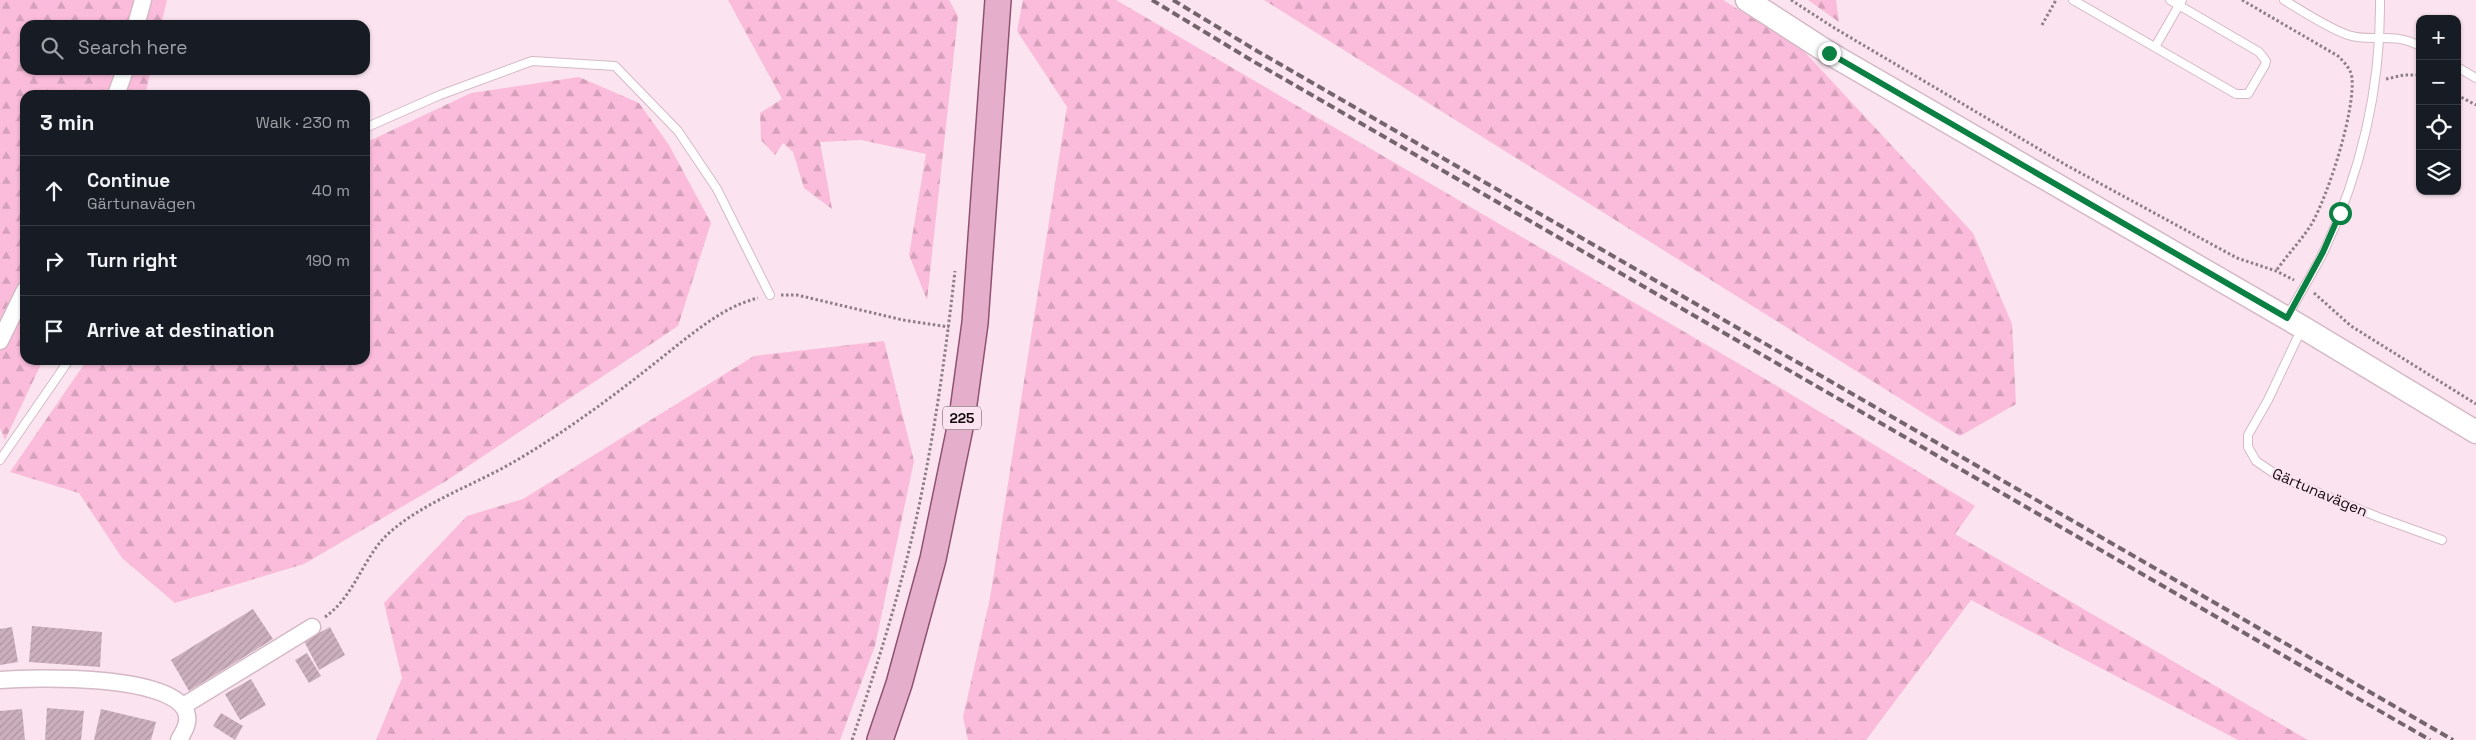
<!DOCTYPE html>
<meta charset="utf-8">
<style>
:root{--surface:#171b24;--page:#242831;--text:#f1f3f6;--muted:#9ea1a6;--line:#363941}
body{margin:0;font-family:"Space Grotesk",sans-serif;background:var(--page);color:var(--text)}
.controls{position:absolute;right:15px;top:15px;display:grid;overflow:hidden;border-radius:10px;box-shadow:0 1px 4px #0004}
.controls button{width:45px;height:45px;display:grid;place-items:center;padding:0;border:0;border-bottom:1px solid var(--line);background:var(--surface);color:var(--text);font:25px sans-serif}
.stop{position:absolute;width:15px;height:15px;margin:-11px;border:4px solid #0b8043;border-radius:50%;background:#fff}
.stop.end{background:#0b8043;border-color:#fff;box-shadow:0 1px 5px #0008}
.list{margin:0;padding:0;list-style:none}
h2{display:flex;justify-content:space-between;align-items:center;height:65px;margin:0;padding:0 20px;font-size:21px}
h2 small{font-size:16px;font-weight:400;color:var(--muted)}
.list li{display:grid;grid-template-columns:32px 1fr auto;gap:15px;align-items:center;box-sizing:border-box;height:70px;padding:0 20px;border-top:1px solid var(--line)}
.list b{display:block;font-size:19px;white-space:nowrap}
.list p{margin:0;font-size:16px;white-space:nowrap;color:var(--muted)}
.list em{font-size:16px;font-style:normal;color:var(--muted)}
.icon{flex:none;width:28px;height:28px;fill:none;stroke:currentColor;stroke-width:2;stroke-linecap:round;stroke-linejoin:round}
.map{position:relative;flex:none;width:2476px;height:740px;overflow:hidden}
.search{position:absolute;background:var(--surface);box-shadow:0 1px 4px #0004;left:20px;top:20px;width:350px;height:55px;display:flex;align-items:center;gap:12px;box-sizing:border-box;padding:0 18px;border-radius:15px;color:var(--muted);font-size:19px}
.panel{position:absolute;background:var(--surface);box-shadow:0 1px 4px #0004;left:20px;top:90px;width:350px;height:275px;border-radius:15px}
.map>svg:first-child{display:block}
.forest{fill:url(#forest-firs)}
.building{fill:url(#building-hatch)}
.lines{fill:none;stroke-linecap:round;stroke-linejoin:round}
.lane-casing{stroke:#d5b9c6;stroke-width:10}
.street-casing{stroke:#d5b9c6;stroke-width:19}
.secondary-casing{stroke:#d5b9c6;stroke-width:25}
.primary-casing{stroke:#905272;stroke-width:28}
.path{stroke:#8e7e86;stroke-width:3;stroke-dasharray:2.5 2.5;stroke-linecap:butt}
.lane{stroke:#fff;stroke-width:8}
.street{stroke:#fff;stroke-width:16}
.secondary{stroke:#fff;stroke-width:22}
.primary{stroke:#e5afcb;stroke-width:25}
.rail{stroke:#74656c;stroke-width:4;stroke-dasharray:8 4;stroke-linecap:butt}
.route{stroke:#0b8043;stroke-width:6}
.labels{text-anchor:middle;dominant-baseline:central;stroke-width:4;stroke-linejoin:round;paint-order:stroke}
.shield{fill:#fbe4ef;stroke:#584b51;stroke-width:1}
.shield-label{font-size:14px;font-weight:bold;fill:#12090d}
.street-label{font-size:15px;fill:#12090d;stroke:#fbe4ef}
</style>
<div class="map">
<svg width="2476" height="740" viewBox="0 0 2476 740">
<defs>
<pattern id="forest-firs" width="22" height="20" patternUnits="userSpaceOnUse" patternTransform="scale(1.25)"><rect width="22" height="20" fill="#fabcda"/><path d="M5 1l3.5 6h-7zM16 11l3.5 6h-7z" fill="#d5a0ba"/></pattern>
<pattern id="building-hatch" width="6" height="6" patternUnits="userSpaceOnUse" patternTransform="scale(1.25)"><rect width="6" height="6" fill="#cbafbc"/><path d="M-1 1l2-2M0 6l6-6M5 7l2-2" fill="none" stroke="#ad95a0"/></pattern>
</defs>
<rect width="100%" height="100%" fill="#fbe4ef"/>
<g class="forest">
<polygon points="0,0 167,0 161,25 25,25 25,70 151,70 145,95 25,95 25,360 43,360 5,440 0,428"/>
<polygon points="728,0 949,0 958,16 927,300 909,255 926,154 861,140 820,142 832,209 804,188 793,152 783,143 775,155 761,140 760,113 782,99"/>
<polygon points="1023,0 1116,0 1777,386 1975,506 1955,534 2308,740 2238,740 1971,600 1866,740 968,740 963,717 990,598 1067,107 1017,31"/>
<polygon points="1264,0 1723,0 1801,48 1973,233 2012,324 2016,404 1960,436"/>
<polygon points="1808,0 1836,0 1839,22"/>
<polygon points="579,77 639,103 669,145 711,223 678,326 446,481 304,564 175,603 122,558 79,493 10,472 87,360 365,360 365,143 471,93"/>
<polygon points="884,341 914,461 875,646 840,740 376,740 402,678 384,603 467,516 523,499 754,356"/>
</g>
<g class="building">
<polygon points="253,609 273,639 189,691 171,660"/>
<polygon points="32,626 102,632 100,667 29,662"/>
<polygon points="12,627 18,662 0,665 0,629"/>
<polygon points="330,627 345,655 319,670 304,641"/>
<polygon points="307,653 321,676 309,683 295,660"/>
<polygon points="251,679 266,705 240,720 225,694"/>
<polygon points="47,708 84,711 81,740 45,740"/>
<polygon points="22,709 25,740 0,740 0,711"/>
<polygon points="101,709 156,722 151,740 94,740"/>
<polygon points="221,713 243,726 235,740 213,726"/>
</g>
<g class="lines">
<defs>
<g id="lane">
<polyline points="2073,0 2236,94 2248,94 2265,65 2266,61 2259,52 2170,0"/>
<path d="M2284 0C2304 12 2326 27 2348 35 2374 43 2391 31 2420 46"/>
<polyline points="2155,47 2182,0"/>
<polyline points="2457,67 2476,78"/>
<polyline points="365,128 440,95 532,61 615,66 678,131 717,189 770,295"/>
<path d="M2287 317C2299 295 2313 273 2324 251 2361 172 2381 87 2380 0"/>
<polyline points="2302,328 2268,400 2248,435 2248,447 2256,461 2278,476 2378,517 2442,540"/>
<polyline points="0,460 69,360"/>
</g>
<g id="street">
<polyline points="136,25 143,0"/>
<polyline points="116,95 125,70"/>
<polyline points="0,341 25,290"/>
<path d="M0 680C34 677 172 674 186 712 190 722 184 731 179 740"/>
<polyline points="183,706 312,627"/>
</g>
<polyline id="secondary" points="1747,0 1829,53 2302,327 2476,432"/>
<polyline id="primary" points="880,740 899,684 933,559 962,418 975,323 998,0"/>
</defs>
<use href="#lane" class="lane-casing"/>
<use href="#street" class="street-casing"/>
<use href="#secondary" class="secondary-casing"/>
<use href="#primary" class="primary-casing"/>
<g class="path">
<polyline points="1791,0 1836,29 2066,165 2237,258 2276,271 2294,280"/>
<path d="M2242 0 2338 56C2345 63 2351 69 2352 78 2355 112 2328 196 2311 225 2300 242 2287 255 2276 271"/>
<polyline points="2042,25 2056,0"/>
<polyline points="2386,79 2404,75 2420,75"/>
<polyline points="2457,95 2476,105"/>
<polyline points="2314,293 2351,326 2476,404"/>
<polyline points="781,295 797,295 903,320 949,327"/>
<path d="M325 617C355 596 364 555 389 533 425 501 475 485 517 460 575 426 628 385 680 343 705 324 727 306 758 298"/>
<path d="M852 740C875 672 897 603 913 533 933 446 945 359 955 271"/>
</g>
<use href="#lane" class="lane"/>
<use href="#street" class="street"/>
<use href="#secondary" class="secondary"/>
<use href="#primary" class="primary"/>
<g class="rail">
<polyline points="1152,0 1251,60 2430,740"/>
<polyline points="1173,0 1257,51 2453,740"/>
</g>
</g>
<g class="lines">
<polyline class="route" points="1829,53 2287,318 2323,252 2340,213"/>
</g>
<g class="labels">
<rect class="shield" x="943" y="406.5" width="38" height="23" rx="4"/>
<g class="shield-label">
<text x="962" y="418">225</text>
</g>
<g class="street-label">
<text transform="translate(2320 492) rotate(23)">Gärtunavägen</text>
</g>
</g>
</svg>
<div class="controls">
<button>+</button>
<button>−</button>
<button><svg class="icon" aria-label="locate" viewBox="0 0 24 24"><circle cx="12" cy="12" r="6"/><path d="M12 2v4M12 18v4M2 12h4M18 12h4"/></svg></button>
<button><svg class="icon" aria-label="layers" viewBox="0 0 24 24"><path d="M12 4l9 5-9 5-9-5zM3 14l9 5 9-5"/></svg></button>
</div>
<div class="stop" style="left:2340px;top:213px"></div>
<div class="stop end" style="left:1829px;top:53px"></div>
<div class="search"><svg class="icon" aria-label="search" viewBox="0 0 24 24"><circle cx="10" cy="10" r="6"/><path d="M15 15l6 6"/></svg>Search here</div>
<section class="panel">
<h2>3 min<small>Walk · 230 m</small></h2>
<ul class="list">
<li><svg class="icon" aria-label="ahead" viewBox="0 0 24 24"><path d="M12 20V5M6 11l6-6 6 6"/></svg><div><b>Continue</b><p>Gärtunavägen</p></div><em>40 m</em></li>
<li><svg class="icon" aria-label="right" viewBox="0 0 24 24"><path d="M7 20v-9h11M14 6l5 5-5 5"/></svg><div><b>Turn right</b></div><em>190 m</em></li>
<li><svg class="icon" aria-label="arrive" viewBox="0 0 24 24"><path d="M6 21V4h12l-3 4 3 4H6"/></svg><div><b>Arrive at destination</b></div></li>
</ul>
</section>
</div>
